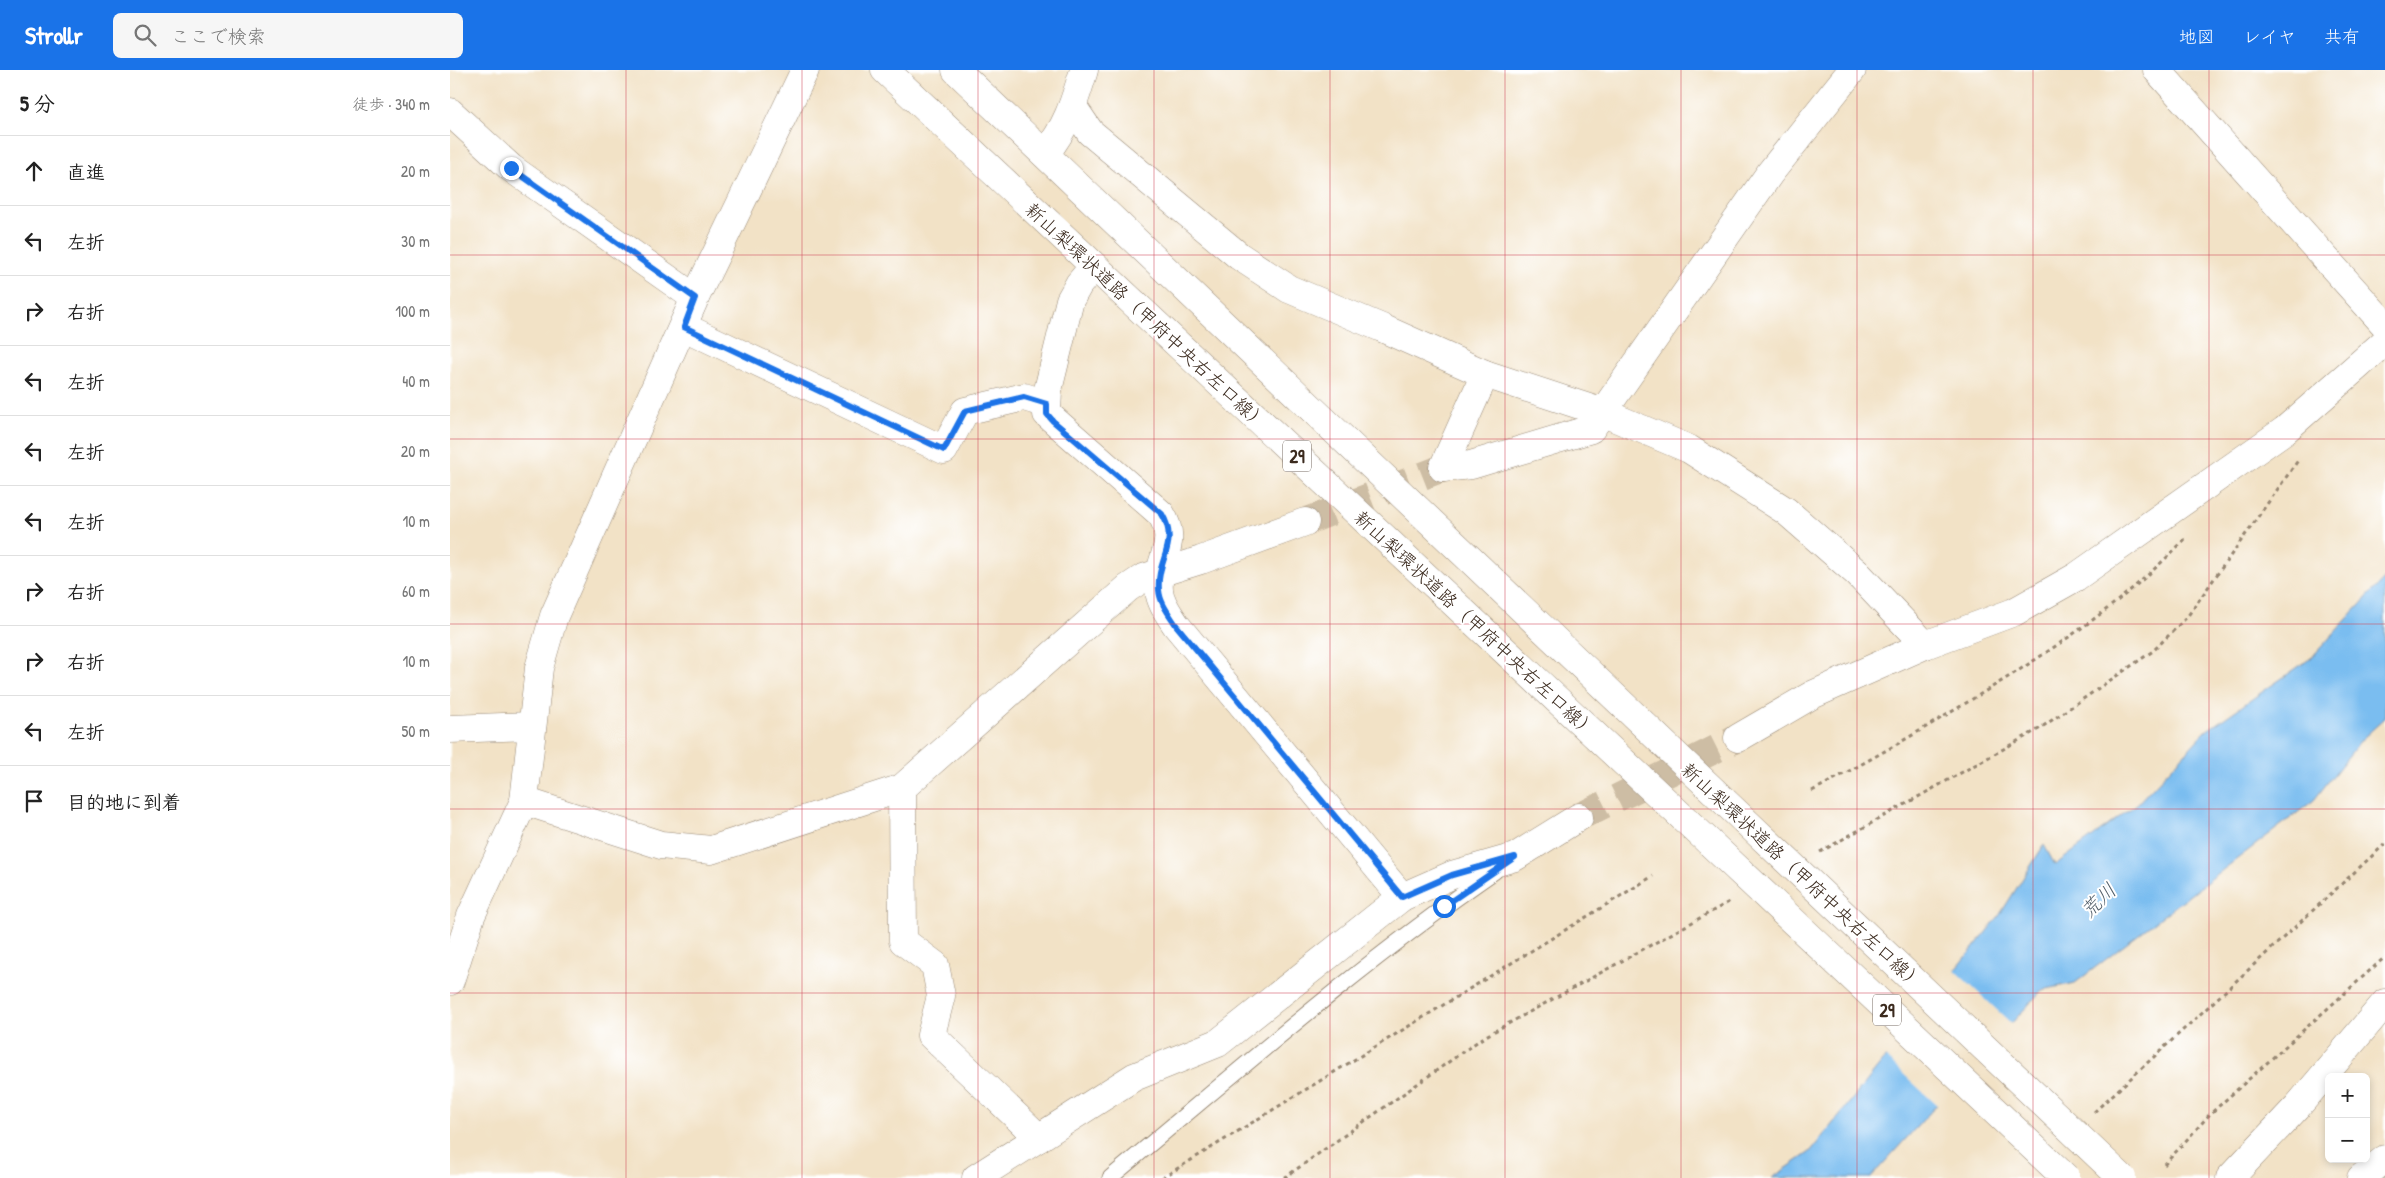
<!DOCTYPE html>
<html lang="ja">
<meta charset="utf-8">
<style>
:root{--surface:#fff;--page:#f6f6f6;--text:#222;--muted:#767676;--line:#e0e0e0;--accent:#1a73e8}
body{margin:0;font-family:"Patrick Hand","Klee One",sans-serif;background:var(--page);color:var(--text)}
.controls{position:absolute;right:15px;bottom:15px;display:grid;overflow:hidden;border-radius:8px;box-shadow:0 2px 8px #0003}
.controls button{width:45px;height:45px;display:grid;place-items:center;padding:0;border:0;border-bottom:1px solid var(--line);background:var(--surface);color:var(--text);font:25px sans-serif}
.stop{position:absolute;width:15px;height:15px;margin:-11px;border:4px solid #1a73e8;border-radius:50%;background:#fff}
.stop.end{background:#1a73e8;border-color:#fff;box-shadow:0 1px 5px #0008}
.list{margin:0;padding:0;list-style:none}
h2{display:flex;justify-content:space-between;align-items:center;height:65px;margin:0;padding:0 20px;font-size:21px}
h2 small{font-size:16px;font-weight:400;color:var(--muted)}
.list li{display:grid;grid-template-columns:32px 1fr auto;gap:15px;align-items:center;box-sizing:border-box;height:70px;padding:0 20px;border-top:1px solid var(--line)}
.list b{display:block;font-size:19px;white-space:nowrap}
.list em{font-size:16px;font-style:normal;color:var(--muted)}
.icon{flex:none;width:28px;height:28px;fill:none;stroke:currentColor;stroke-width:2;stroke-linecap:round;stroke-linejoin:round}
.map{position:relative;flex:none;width:1935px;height:1108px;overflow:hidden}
header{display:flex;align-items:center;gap:30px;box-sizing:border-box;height:70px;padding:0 25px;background:var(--accent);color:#fff}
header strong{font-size:24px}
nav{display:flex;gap:28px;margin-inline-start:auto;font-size:18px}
.search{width:350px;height:45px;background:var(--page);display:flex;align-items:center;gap:12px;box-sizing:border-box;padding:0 18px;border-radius:8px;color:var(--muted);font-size:19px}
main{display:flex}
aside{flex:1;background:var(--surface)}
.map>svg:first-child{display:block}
.water{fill:#7abdf0;stroke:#5a7487}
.pier{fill:#f2e2c6}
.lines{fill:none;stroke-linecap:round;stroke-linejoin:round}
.minor-tunnel{stroke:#cdbda4;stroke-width:28;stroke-dasharray:28 14;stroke-linecap:butt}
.service-casing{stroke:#968672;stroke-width:17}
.minor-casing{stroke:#968672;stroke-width:29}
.primary-casing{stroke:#968672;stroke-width:29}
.trunk-casing{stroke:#968672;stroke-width:29}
.path{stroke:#968672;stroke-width:3;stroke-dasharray:4 4;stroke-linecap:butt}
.service{stroke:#fff;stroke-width:15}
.minor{stroke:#fff;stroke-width:28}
.primary{stroke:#fff;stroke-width:28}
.trunk{stroke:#fff;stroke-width:28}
.primary-bridge-casing{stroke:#968672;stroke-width:29;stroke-linecap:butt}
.primary-bridge{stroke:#fff;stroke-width:28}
.route{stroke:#1a73e8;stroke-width:6}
.grid{fill:none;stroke:#d1495b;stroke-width:1;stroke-opacity:0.55}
.labels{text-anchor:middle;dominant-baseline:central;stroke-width:4;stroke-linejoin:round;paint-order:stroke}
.shield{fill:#fff;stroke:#766a62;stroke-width:1}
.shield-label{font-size:18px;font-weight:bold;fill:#3b2a1e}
.street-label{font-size:19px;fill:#3b2a1e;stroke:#fff}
.water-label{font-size:20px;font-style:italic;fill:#515d68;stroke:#fff}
</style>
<header>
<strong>Strollr</strong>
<div class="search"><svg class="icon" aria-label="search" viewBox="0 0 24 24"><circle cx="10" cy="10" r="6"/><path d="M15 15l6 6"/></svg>ここで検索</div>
<nav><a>地図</a><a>レイヤ</a><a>共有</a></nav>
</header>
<main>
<aside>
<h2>5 分<small>徒歩 · 340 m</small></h2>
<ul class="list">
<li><svg class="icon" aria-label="ahead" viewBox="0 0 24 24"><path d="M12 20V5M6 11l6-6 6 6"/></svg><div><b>直進</b></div><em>20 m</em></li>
<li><svg class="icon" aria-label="left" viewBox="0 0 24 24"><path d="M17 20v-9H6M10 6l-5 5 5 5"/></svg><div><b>左折</b></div><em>30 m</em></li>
<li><svg class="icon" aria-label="right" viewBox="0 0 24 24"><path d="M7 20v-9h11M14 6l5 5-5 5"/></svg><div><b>右折</b></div><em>100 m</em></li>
<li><svg class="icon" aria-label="left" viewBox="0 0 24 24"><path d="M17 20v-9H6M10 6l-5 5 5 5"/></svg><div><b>左折</b></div><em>40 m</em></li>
<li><svg class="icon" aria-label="left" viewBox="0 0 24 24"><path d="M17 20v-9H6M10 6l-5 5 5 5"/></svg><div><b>左折</b></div><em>20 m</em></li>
<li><svg class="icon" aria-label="left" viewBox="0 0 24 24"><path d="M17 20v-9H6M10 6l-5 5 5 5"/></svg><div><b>左折</b></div><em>10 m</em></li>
<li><svg class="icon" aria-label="right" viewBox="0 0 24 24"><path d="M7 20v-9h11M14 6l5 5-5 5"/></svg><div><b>右折</b></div><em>60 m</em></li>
<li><svg class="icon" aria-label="right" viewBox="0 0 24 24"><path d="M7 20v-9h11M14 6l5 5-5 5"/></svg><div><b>右折</b></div><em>10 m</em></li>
<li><svg class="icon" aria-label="left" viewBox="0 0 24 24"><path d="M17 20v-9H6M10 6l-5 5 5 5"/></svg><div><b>左折</b></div><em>50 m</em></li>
<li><svg class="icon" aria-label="arrive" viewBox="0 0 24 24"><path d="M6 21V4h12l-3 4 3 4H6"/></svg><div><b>目的地に到着</b></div></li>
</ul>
</aside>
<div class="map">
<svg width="1935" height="1108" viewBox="0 0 1935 1108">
<rect width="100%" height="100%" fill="#fff"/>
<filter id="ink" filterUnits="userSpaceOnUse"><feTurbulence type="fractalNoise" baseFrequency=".02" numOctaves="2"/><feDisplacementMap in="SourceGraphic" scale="10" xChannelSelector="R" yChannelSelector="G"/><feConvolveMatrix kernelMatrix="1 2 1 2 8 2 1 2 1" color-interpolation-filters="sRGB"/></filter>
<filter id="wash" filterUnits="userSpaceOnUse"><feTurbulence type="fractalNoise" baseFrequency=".0096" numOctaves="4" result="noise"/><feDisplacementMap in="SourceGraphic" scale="20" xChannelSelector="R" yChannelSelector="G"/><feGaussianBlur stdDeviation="1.12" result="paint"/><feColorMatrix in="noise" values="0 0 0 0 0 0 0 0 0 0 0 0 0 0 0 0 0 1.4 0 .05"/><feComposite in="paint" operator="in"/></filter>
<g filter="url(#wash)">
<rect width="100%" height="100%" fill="#f2e2c6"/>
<polygon class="water" points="1935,508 1935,648 1911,670 1864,730 1625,913 1592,920 1420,1108 1322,1108 1360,1082 1549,846 1594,775 1605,795 1687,734 1756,661 1861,588"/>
<polygon class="pier" points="1503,899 1563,955 1489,1037 1434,986"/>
</g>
<g filter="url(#ink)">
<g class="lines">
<g class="minor-tunnel">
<polyline points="855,452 993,398"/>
<polyline points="1129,747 1288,668"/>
</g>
<defs>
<path id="service" d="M660 1108C786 1003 910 894 1045 801"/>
<g id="minor">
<polyline points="1707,0 1935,255"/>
<polyline points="623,37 640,62 789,186 839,219 932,258 1035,304 1154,343 1239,379 1336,441 1407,503 1475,575"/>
<polyline points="0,42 61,98 245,228"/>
<path d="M595 84C617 57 624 33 634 0"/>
<path d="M644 196 629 214 620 230 598 320 597 344 711 444C730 474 706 490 709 520 710 533 719 544 726 555L952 827"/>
<polyline points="234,257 494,380 515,341 574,327 597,334"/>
<polyline points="993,398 1021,395 1141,359 1320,103 1402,0"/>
<polyline points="993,398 1035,304"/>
<polyline points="0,659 82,656"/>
<polyline points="1288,668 1362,625 1475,575 1564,542 1626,507 1835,360 1935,272"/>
<polyline points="452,718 453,871 485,895 491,926 481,965 589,1068"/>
<polyline points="74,731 211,775 261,780 452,718 678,518 693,508 751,490 855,452"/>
<polyline points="0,911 21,846 74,731 89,598 104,546 245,228 355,0"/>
<polyline points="526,1108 684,1007 768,973 952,827 1002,805 1065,787 1129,747"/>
<polyline points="1780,1108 1847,1037 1935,933"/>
</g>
<g id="primary">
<polyline points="435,0 1259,772"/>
<polyline points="506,0 1294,750"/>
</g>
<polyline id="trunk" points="1911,1108 1935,1089"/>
</defs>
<use href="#service" class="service-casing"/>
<use href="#minor" class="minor-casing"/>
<use href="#primary" class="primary-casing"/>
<use href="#trunk" class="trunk-casing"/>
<g class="path">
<path d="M1362 721C1419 691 1474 659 1529 625 1606 578 1674 533 1737 467"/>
<polyline points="1370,782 1589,659 1703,581 1737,547 1849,389"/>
<polyline points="1644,1042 1935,774"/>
<polyline points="1714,1095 1760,1044 1935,887"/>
<polyline points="712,1108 1203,806"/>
<polyline points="834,1108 1034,967 1279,832"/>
</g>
<use href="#service" class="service"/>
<use href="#minor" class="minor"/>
<use href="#primary" class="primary"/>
<use href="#trunk" class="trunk"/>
<defs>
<g id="primary-bridge">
<polyline points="1294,750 1672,1108"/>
<polyline points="1259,772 1616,1108"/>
</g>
</defs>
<use href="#primary-bridge" class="primary-bridge-casing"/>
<use href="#primary-bridge" class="primary-bridge"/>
</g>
</g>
<g class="lines" filter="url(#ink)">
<path class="route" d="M61 98 245 228 234 257 494 380 515 341 574 327 597 334V344L603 351 712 444C730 474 706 490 709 520 710 533 719 544 726 555L952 827 1002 805 1065 787 994 836"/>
</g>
<path class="grid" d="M176 0V1108M352 0V1108M528 0V1108M704 0V1108M880 0V1108M1055 0V1108M1231 0V1108M1407 0V1108M1583 0V1108M1759 0V1108M0 185H1935M0 369H1935M0 554H1935M0 739H1935M0 923H1935"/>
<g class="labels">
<g class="shield">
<rect x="833" y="370.5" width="28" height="31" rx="4"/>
<rect x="1423" y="924.5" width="28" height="31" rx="4"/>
</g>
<g class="shield-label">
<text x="847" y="386">29</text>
<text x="1437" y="940">29</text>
</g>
<g class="street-label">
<text transform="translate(697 246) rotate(43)">新山梨環状道路（甲府中央右左口線）</text>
<text transform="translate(1026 554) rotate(43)">新山梨環状道路（甲府中央右左口線）</text>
<text transform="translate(1353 806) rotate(43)">新山梨環状道路（甲府中央右左口線）</text>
</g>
<g class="water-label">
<text transform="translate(1648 830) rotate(-44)">荒川</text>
</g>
</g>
</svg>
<div class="controls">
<button>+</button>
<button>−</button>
</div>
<div class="stop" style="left:994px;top:836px"></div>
<div class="stop end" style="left:61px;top:98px"></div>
</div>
</main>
